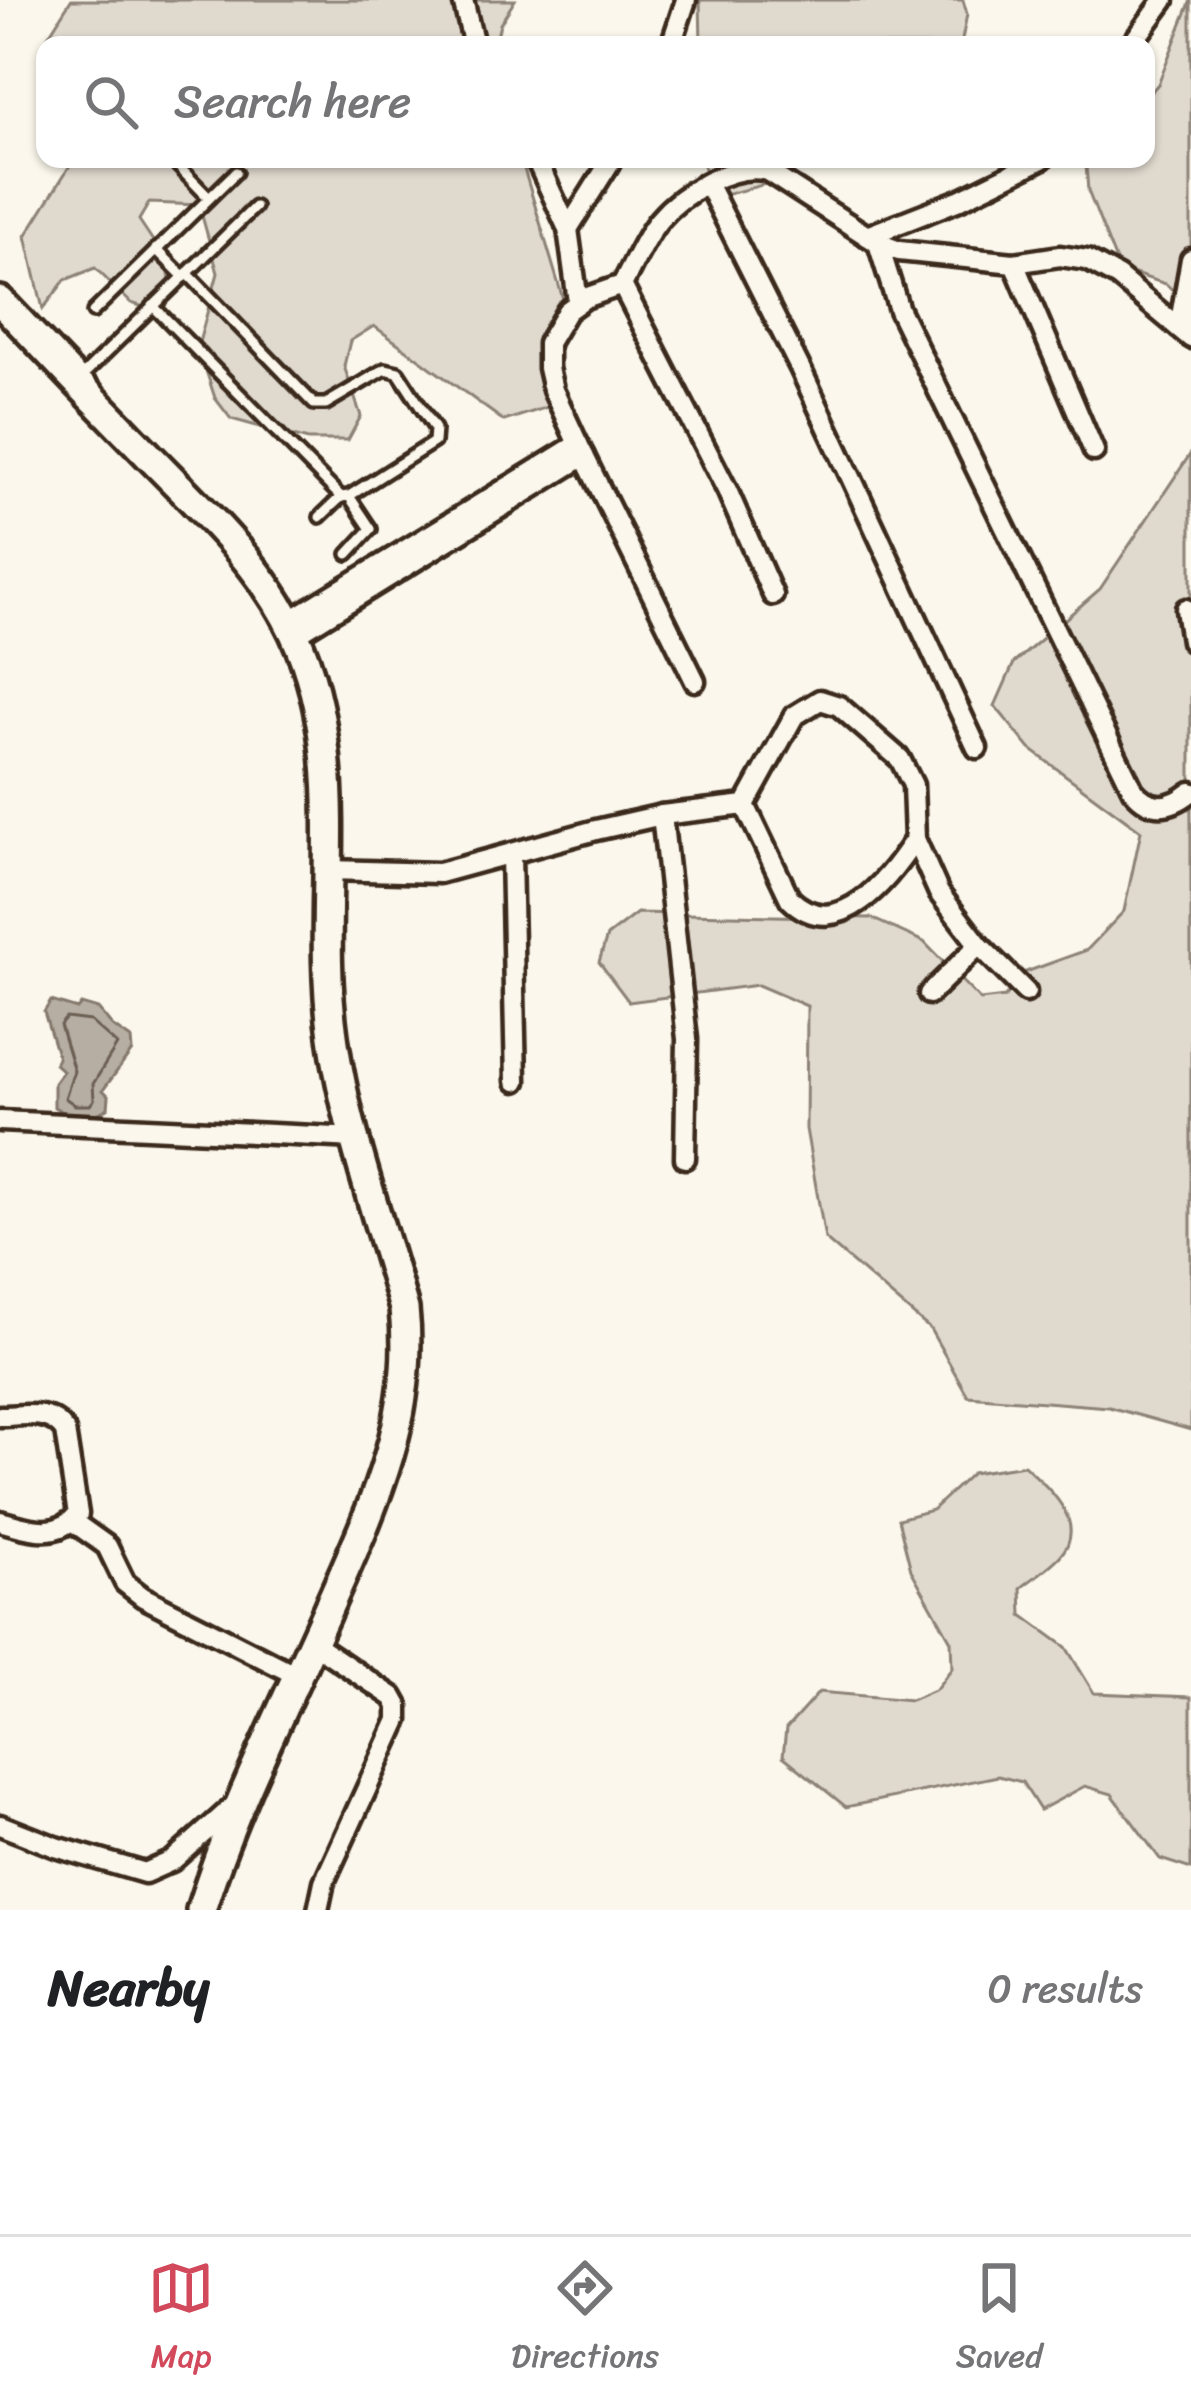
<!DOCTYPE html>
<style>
:root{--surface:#fff;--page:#f6f6f6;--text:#202124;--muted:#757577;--line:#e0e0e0;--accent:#d1495b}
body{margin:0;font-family:Sriracha,sans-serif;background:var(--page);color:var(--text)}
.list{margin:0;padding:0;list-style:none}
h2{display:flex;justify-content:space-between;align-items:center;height:156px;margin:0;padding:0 48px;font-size:51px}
h2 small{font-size:39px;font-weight:400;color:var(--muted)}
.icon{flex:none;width:66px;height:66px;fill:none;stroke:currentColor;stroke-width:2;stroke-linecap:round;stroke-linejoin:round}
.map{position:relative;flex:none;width:1191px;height:1910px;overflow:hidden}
.search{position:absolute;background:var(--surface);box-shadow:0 3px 9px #0004;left:36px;right:36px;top:36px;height:132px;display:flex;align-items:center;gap:30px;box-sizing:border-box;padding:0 42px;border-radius:24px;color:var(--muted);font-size:45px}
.sheet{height:324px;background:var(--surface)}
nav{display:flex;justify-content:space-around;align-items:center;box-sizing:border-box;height:168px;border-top:3px solid var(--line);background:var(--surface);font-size:33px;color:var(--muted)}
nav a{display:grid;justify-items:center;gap:6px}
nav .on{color:var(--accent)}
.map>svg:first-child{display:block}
.green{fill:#dfd9ce;stroke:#8d8276;stroke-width:3}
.water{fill:#b6aea2;stroke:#85796d;stroke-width:3}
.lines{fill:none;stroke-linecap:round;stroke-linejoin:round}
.shore{stroke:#6c5f53;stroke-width:3}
.lane-casing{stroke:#3b2a1e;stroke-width:18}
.street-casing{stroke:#3b2a1e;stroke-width:27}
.secondary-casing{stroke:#3b2a1e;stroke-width:36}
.lane{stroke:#fbf7ec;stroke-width:9}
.street{stroke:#fbf7ec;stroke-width:18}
.secondary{stroke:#fbf7ec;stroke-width:27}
</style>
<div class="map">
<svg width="1191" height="1910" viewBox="0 0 1191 1910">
<rect width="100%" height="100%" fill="#fbf7ec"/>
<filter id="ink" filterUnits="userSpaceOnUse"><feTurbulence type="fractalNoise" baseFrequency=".00833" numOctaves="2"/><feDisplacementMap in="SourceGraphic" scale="24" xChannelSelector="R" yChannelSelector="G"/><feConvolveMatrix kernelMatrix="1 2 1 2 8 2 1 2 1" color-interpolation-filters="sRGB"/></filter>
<g filter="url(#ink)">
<g class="green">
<polygon points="71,0 515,0 500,24 495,45 46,45 45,41"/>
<polygon points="700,0 963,0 967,14 961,45 701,45"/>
<polygon points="1191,0 1191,307 1166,284 1119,269 1088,191 1086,165 1092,159 1146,159 1146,98 1158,84"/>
<polygon points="70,159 521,159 569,319 547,360 548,407 504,421 374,326 350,341 344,366 361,416 348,440 308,440 231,419 215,398 198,346 218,273 199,205 149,203 139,220 167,262 172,291 156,311 131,303 95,268 65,280 43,309 26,236 69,167"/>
<polygon points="702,159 790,159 766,184 710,199"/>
<polygon points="1191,453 1191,1430 1109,1407 968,1396 930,1329 825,1239 806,1129 807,1006 758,985 629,1002 599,962 607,936 637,913 871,918 924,942 980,1000 1005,997 1023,973 1087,950 1124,911 1141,831 1030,749 995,706 1014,663 1100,589"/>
<path d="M1024 1465C1047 1487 1090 1522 1060 1556 1049 1568 1033 1578 1021 1588L1022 1615 1066 1647 1094 1693 1191 1697V1869L1160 1859 1112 1794 1085 1786 1040 1810 1022 1782 998 1776 846 1807 783 1756 786 1729 819 1692 911 1700 936 1689 952 1668 951 1641 911 1570 898 1519 932 1510 972 1473Z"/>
</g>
<path class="water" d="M51 1001 77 1009 81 1004 98 1009 112 1026 131 1039 132 1051 103 1090 109 1096 108 1108C87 1121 74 1119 54 1107V1083L63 1071 55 1064 58 1058 44 1012Z"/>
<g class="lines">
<polygon class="shore" points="66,1018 90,1021 117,1045 93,1084 94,1100 90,1105 75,1105 65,1098 74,1071 60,1025"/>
<defs>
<g id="lane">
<polyline points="177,165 209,198"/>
<polyline points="156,249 184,277"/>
<polyline points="153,306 341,497 349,496 434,442 435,429 398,372 385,369 326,404 314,404 187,273"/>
<polyline points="93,312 236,172"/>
<polyline points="81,377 255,207"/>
<polyline points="320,517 341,497"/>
<polyline points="348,554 371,529 349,496"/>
</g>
<g id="street">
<polyline points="463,0 474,45"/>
<polyline points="671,45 686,0"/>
<polyline points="1131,45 1164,0"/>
<polyline points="536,159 568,229 578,302"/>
<polyline points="708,185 801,370 977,748"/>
<polyline points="568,229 612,159"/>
<polyline points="867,236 959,200 1042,159"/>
<path d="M878 243 899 310 1133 790C1150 811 1170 809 1191 792"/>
<polyline points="1014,263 1094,451"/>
<polyline points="622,285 727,490 773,595"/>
<polyline points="1179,328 1191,259"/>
<polyline points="1186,609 1191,641"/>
<polyline points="288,622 578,444"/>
<polyline points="295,635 584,456"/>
<path d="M695 681 578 444 553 390 548 368V343L567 311 585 298 622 285C634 264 644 238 659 220 681 194 732 162 767 171L878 243 899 251 1014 263 1060 256 1087 260 1118 277 1191 338"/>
<path d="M745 805 790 899C838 946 891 876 915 839"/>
<polyline points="662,815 687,1039 685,1158"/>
<polyline points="511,855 516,1081"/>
<polyline points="328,870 439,873 596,830 662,815 745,805 794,716 820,700 839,706 900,759 913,785 915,839 939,893 979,945 1026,992"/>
<polyline points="929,994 979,945"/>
<polyline points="0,1121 357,1138"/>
<path d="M0 1416C24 1416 50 1409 65 1431L78 1514C56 1540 29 1529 0 1521"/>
<polyline points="72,1521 107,1546 125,1583 143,1597 298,1676"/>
<polyline points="313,1643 393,1697 398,1706 398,1720 324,1882 318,1910"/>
<polyline points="0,1825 56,1847 145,1873 172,1861 236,1804"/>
</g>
<path id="secondary" d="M0 301C50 354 100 406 151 458 203 511 262 565 294 633 353 762 314 901 333 1036 345 1126 380 1221 404 1309 416 1417 372 1509 329 1606 285 1706 233 1806 201 1910"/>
</defs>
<use href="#lane" class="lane-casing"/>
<use href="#street" class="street-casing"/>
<use href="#secondary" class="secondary-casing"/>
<use href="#lane" class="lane"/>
<use href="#street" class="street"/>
<use href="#secondary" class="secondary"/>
</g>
</g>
</svg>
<div class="search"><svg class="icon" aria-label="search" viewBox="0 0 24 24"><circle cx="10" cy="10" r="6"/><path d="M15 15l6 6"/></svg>Search here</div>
</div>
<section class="sheet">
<h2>Nearby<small>0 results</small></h2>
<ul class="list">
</ul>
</section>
<nav>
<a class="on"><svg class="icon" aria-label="map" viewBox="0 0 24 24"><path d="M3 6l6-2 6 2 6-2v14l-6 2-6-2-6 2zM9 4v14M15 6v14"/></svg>Map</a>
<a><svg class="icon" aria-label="directions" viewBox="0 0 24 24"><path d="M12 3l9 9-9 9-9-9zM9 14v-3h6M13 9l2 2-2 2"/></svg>Directions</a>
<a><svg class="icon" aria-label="saved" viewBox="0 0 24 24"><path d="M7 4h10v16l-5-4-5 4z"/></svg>Saved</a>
</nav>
